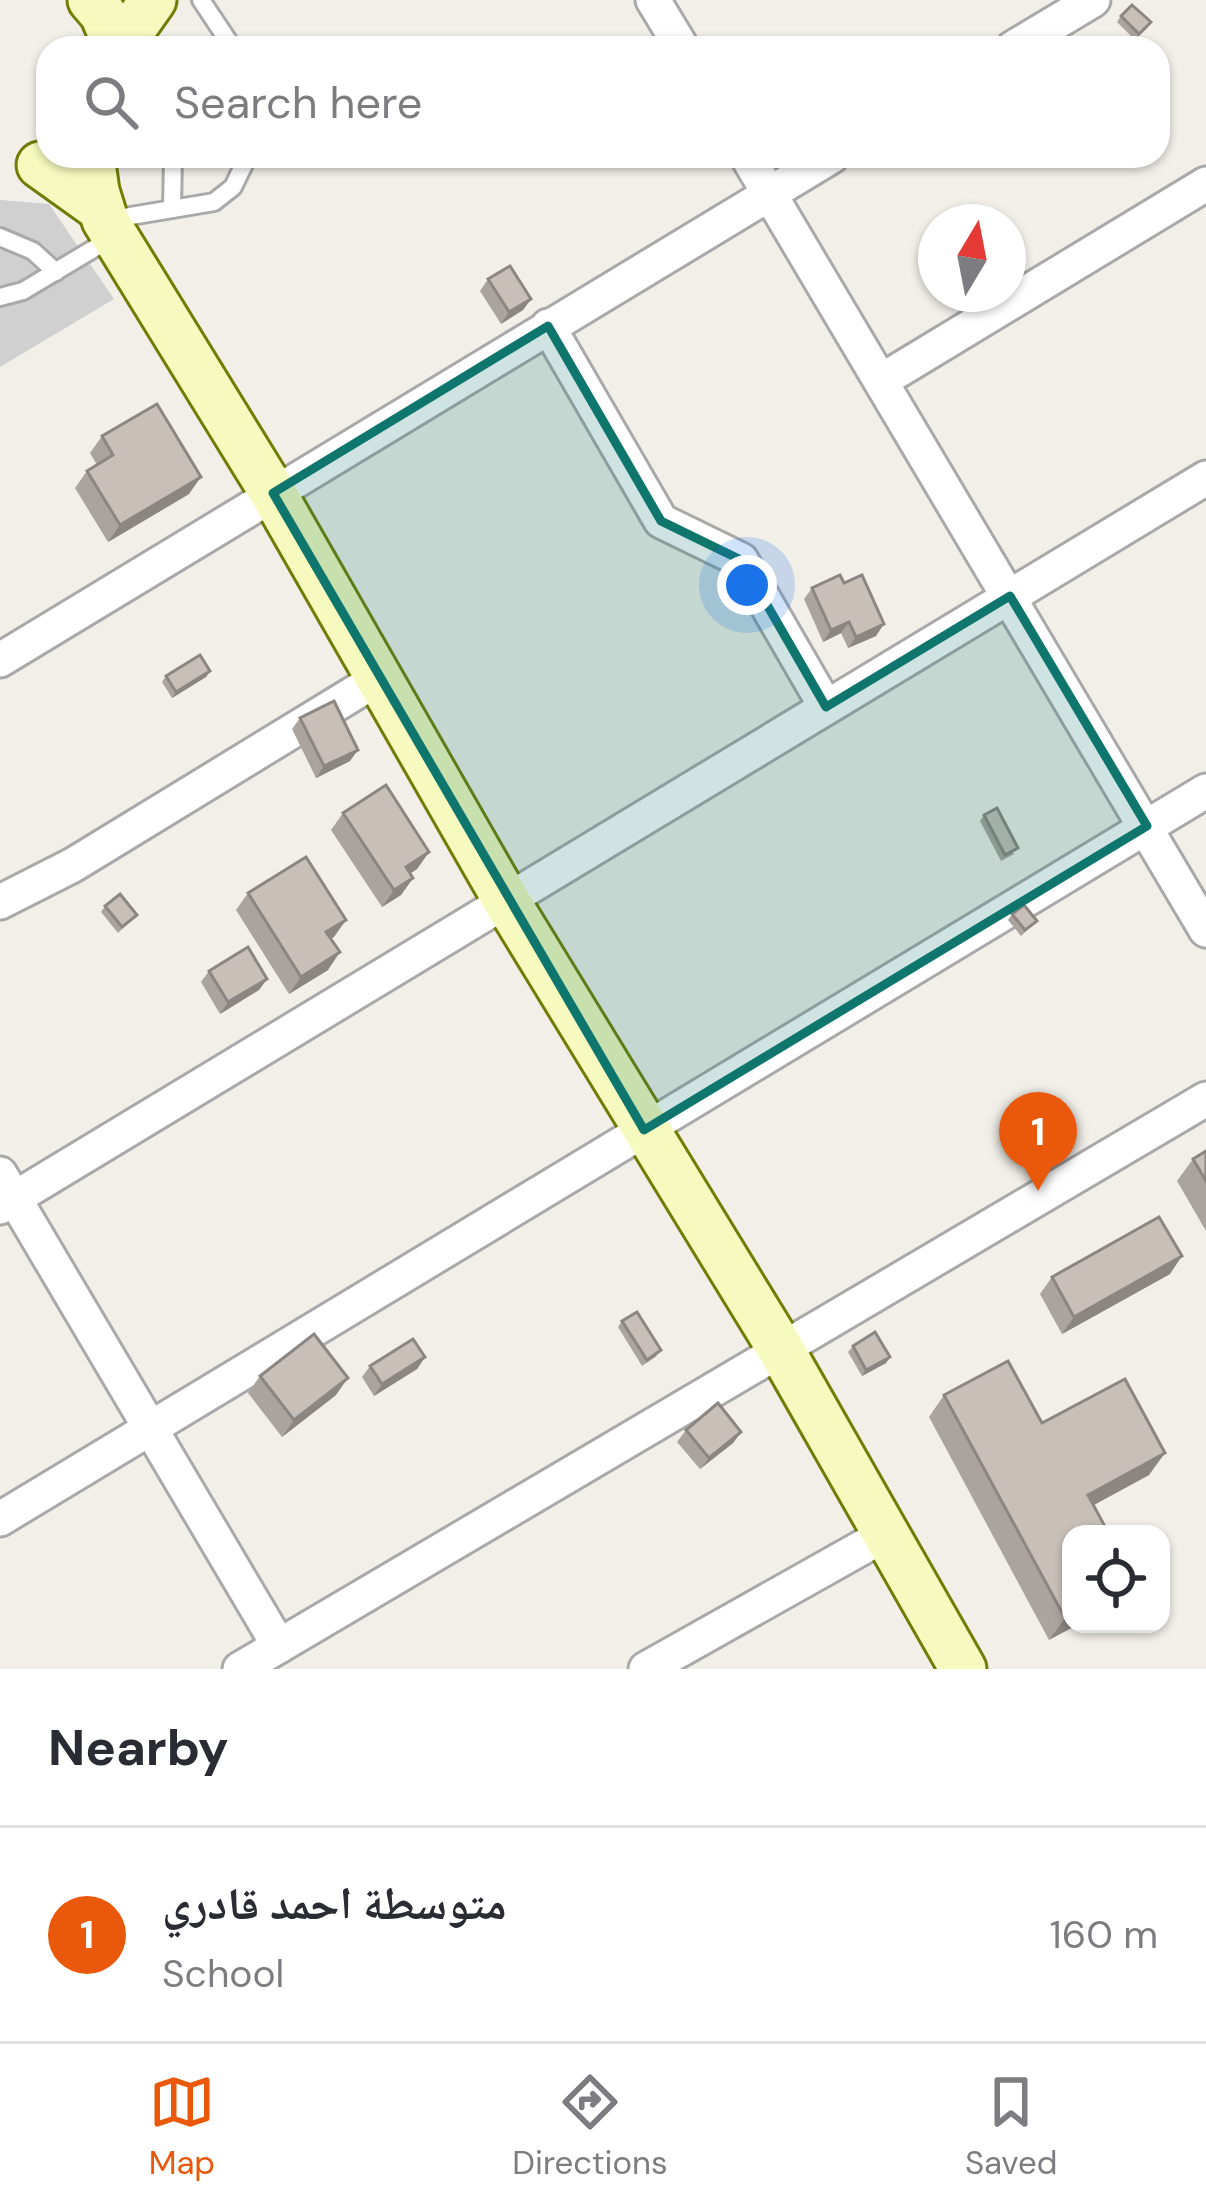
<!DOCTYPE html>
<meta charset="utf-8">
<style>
:root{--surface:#fff;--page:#f7f7f7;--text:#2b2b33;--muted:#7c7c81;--line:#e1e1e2;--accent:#ea580c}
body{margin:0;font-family:"DM Sans","Noto Naskh Arabic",sans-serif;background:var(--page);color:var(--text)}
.controls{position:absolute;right:36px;bottom:36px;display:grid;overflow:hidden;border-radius:24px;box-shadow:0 3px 9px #0004}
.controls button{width:108px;height:108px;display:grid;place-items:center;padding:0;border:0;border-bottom:3px solid var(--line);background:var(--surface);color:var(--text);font:60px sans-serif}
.compass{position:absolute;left:918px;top:204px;width:108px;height:108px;border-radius:50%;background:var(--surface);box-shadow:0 3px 9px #0004;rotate:10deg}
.you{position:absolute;left:747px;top:585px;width:42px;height:42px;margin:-30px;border:9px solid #fff;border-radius:50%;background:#1a73e8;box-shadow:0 0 0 18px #1a73e833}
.badge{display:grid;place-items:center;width:78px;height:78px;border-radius:50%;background:var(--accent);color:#fff;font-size:39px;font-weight:700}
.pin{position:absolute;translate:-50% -99px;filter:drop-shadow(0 3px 6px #0008)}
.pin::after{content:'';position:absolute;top:63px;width:42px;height:36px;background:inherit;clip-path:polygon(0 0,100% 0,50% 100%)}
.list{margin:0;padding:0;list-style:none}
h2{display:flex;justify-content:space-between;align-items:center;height:156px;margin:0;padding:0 48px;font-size:51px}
h2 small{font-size:39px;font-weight:400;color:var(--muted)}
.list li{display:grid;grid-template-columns:78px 1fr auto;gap:36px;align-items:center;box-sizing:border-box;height:216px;padding:0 48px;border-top:3px solid var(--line)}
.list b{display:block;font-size:45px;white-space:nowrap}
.list p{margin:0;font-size:39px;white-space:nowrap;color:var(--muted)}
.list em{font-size:39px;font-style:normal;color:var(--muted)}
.icon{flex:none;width:66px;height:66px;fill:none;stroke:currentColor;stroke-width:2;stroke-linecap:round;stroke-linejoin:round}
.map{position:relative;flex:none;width:1206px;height:1669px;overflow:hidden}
.search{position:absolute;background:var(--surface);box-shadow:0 3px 9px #0004;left:36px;right:36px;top:36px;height:132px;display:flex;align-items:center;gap:30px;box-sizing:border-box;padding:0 42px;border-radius:36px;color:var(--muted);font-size:45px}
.sheet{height:372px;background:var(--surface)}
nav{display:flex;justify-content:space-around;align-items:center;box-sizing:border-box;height:168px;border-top:3px solid var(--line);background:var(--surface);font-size:33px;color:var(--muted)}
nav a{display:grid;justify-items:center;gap:6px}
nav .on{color:var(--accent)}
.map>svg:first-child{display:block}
.religious{fill:#d0d0d0}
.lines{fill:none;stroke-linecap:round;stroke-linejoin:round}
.lane-casing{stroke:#a9a9a9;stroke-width:22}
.street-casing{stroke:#a9a9a9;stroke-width:39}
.secondary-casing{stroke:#707d05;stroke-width:51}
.lane{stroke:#fff;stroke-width:16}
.street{stroke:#fff;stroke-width:33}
.secondary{stroke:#f7fabf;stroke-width:45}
.wall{fill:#aba49e}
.shaded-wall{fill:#8b8681}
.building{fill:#c7bfb8;stroke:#8b8681;stroke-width:3}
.marked{fill:#0f766e;fill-opacity:0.2;stroke:#0f766e;stroke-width:9;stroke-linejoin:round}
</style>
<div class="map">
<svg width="1206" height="1669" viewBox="0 0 1206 1669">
<rect width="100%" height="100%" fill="#f2efe9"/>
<polygon class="religious" points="0,200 49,204 114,299 0,367"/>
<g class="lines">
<defs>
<g id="lane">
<polyline points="201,0 233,48"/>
<polyline points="172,209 173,156"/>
<polyline points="107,220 214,202 233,187 248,156"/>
<polyline points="0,237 33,251 56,272"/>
<polyline points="0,297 23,291 115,236"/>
</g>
<g id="street">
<polyline points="653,0 682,48"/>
<polyline points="1013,48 1093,0"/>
<polyline points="747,156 1206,930"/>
<polyline points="548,326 661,521 741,560 826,707"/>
<polyline points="881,381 1206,184"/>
<polyline points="0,660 832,156"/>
<polyline points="0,902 73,865 379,678"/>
<polyline points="0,1174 279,1646"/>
<polyline points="0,1207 1206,478"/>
<polyline points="0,1519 1206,791"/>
<polyline points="240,1669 1206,1099"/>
<polyline points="646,1669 886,1534"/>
</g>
<g id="secondary">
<polyline points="91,0 103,14 117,48"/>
<polyline points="119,48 153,0"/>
<polyline points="91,156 96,191 105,220 273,493 506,900 780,1348 963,1669"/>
<polyline points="40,165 100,208"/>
</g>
</defs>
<use href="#lane" class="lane-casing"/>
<use href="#street" class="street-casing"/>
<use href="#secondary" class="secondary-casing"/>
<use href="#lane" class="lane"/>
<use href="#street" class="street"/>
<use href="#secondary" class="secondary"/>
</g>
<g class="wall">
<polygon points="1121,16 1147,28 1135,40 1117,22"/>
<polygon points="488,279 531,299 523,310 501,324 480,291"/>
<polygon points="102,436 189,494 108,542 75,488 87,471 97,465 90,453"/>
<polygon points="844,583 876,636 848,648 841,633 823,642 804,599 812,588"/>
<polygon points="210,671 206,677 172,698 162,682 166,676"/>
<polygon points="300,718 350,761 316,778 292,729"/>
<polygon points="343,813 429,852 417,869 411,873 413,878 401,895 382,907 331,830"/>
<polygon points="984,815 1014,854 1001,861 980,821"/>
<polygon points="248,893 346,920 331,939 328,970 289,994 236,910"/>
<polygon points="105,906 137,915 118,933 101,912"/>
<polygon points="1012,914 1037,921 1021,936 1008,920"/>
<polygon points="209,971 267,979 259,990 220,1014 201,982"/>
<polygon points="1206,1151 1206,1231 1177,1181 1193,1159"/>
<polygon points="1170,1274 1062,1334 1040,1294 1052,1277"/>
<polygon points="622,1321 657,1356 642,1366 618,1327"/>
<polygon points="853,1346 890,1357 886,1363 862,1376 848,1352"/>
<polygon points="425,1357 417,1369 374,1396 362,1377 370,1366"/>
<polygon points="260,1376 336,1395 282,1437 248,1393"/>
<polygon points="944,1395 1042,1423 1149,1475 1093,1505 1071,1624 1049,1640 929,1417"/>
<polygon points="686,1430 741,1432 733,1443 700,1469 677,1442"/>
</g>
<g class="shaded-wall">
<polygon points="531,299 523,310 501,324 509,312"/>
<polygon points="201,477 189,494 108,542 120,525"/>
<polygon points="849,622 841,633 823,642 831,630"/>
<polygon points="884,624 876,636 848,648 856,637"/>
<polygon points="210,671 206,677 172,698 176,692"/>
<polygon points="358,750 350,761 316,778 324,766"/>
<polygon points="429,852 417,869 394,884 406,867"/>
<polygon points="413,878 401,895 382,907 394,890"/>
<polygon points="346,920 334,937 315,949 326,932"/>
<polygon points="340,952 328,970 289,994 301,977"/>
<polygon points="267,979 259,990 220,1014 228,1002"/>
<polygon points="1182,1256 1170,1274 1062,1334 1074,1317"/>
<polygon points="425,1357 417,1369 374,1396 382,1384"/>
<polygon points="890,1357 886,1363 862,1376 866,1370"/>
<polygon points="348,1378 336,1395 282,1437 294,1420"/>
<polygon points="741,1432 733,1443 700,1469 709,1458"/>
<polygon points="1165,1453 1149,1475 1072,1517 1088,1495"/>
<polygon points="1071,1614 1071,1624 1079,1624 1049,1640 1065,1618"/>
</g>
<g class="building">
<polygon points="1132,5 1151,22 1139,34 1121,16"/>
<polygon points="510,266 531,299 509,312 488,279"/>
<polygon points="157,404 201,477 120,525 87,471 113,455 102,436"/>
<polygon points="840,575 844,583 862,575 884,624 856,637 849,622 831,630 812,588"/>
<polygon points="200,655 210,671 176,692 166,676"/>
<polygon points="334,701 358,750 324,766 300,718"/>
<polygon points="386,785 429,852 406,867 413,878 394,890 343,813"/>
<polygon points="997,808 1018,848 1005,855 984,815"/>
<polygon points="306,857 346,920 326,932 340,952 301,977 248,893"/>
<polygon points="120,894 137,915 122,927 105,906"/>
<polygon points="1024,905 1037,921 1025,930 1012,914"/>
<polygon points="248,947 267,979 228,1002 209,971"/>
<polygon points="1206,1151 1206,1181 1193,1159"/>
<polygon points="1159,1217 1182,1256 1074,1317 1052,1277"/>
<polygon points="637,1312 661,1350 647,1360 622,1321"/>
<polygon points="875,1332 890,1357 866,1370 853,1346"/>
<polygon points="314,1334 348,1378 294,1420 260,1376"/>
<polygon points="413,1339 425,1357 382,1384 370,1366"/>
<polygon points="1008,1361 1042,1423 1125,1379 1165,1453 1088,1495 1109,1534 1071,1534 1071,1614 1065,1618 944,1395"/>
<polygon points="718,1403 741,1432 709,1458 686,1430"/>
</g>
<path class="marked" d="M548 326 661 521 741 560 826 707 1010 596 1147 826 644 1130 273 493Z"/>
</svg>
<div class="controls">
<button><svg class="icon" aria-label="locate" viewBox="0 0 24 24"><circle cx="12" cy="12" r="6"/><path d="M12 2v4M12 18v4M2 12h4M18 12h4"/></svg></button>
</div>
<svg class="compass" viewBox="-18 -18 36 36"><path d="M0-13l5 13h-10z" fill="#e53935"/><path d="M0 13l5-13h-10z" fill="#7c7c81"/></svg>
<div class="you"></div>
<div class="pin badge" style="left:1038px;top:1191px">1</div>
<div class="search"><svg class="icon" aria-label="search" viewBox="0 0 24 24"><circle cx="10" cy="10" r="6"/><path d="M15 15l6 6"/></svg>Search here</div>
</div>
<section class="sheet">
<h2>Nearby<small></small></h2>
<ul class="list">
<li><span class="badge">1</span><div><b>متوسطة احمد قادري</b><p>School</p></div><em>160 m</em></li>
</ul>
</section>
<nav>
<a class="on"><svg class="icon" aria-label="map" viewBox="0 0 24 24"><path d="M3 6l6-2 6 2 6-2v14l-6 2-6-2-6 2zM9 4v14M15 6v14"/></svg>Map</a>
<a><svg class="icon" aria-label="directions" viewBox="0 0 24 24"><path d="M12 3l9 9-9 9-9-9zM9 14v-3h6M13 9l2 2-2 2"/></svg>Directions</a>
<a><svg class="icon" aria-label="saved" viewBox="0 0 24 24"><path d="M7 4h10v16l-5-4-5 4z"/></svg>Saved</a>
</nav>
